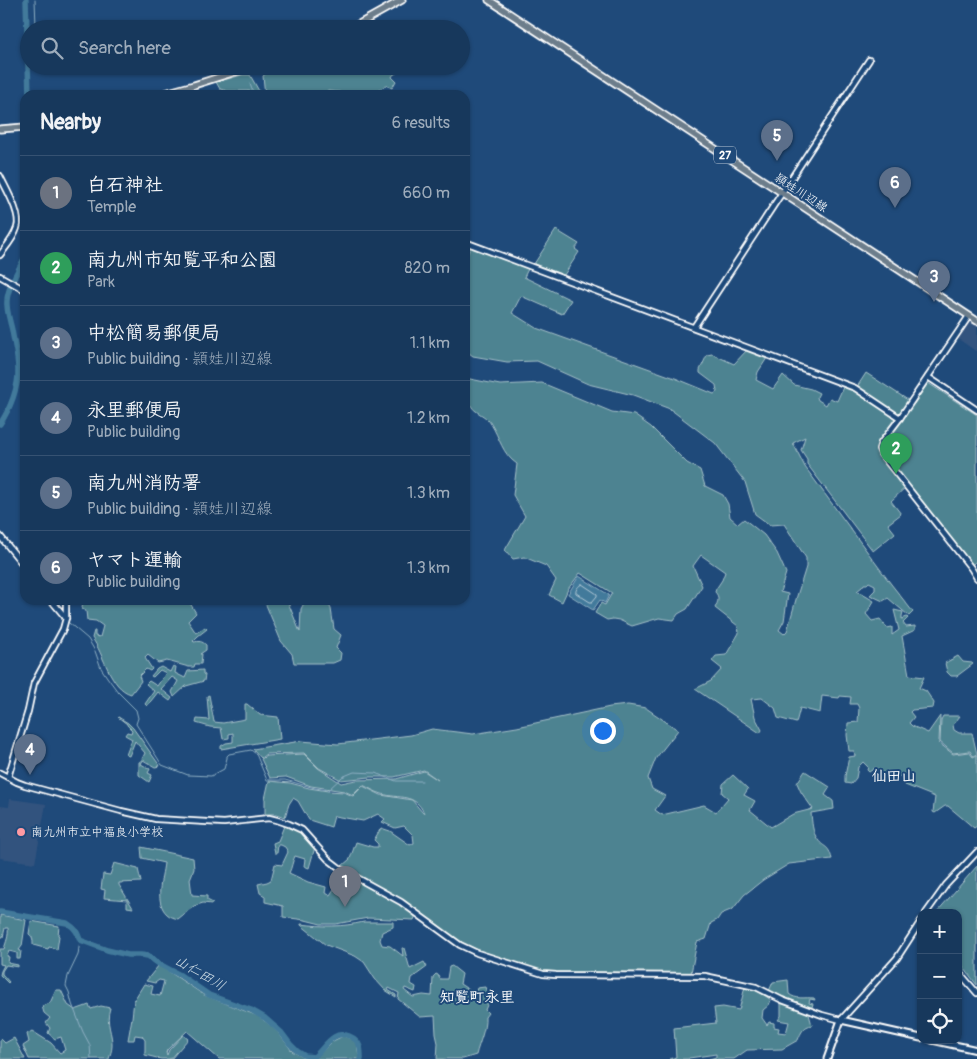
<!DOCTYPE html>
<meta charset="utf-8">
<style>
:root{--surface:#17385c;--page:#203f62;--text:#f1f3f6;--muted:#9eacbb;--line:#365272;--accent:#ea580c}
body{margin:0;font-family:Pangolin,"Klee One",sans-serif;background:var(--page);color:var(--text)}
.controls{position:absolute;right:15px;bottom:15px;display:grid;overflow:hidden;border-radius:10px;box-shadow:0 1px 4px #0004}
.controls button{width:45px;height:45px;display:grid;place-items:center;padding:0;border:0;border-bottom:1px solid var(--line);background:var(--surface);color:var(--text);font:25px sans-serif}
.you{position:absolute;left:602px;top:730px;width:18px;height:18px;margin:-12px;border:4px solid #fff;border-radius:50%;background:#1a73e8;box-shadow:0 0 0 8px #1a73e833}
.badge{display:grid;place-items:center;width:32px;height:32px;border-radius:50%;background:var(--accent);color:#fff;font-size:16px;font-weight:700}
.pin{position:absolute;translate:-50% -41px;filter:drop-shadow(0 1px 2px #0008)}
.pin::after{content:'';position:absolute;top:26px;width:18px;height:15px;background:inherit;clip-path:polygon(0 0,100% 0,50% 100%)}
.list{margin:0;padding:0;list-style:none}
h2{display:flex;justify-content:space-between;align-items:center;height:65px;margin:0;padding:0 20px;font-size:21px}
h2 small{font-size:16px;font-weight:400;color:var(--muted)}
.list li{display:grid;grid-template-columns:32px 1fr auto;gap:15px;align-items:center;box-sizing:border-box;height:75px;padding:0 20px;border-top:1px solid var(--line)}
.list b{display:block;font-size:19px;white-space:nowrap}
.list p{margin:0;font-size:16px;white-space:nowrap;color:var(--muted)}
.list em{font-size:16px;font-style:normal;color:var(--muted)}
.icon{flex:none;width:28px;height:28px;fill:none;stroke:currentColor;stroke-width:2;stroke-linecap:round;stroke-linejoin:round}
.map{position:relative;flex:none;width:977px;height:1059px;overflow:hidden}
.search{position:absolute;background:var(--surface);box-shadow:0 1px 4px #0004;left:20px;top:20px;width:450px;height:55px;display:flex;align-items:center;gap:12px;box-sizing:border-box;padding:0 18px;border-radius:28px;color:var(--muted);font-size:19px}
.panel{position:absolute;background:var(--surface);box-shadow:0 1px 4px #0004;left:20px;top:90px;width:450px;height:515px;border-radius:15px}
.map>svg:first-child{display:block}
.built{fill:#33537e}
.green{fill:#4d8391;stroke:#a6c1c8}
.water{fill:#427a9b;stroke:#8eafc3}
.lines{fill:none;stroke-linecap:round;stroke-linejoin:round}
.shore{stroke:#b3cad7;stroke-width:1}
.stream{stroke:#8eafc3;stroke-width:1}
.river{stroke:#427a9b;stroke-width:5.5}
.tertiary-casing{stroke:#fff;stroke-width:8}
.secondary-casing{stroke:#fff;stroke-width:9}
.primary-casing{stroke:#fff;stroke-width:9}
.tertiary{stroke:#1f4a7a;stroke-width:4.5}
.secondary{stroke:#1f4a7a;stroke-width:5}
.primary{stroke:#6c7d8b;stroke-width:5.5}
.poi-dot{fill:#ff9aa2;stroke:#1f4a7a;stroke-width:2}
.labels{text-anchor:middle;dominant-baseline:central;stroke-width:4;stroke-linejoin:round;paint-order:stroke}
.shield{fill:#1f4a7a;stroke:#bcc9d7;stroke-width:1}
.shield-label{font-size:11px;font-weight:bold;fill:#fff}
.street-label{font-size:12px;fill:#fff;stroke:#1f4a7a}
.poi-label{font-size:12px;fill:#fff;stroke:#1f4a7a;text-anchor:start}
.water-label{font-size:14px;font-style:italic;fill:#d0dee6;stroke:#1f4a7a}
.quarter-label{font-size:15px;font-weight:bold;fill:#fff;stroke:#1f4a7a}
</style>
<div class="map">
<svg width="977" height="1059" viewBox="0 0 977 1059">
<rect width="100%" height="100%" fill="#1f4a7a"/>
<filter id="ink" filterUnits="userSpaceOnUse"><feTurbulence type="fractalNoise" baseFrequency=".02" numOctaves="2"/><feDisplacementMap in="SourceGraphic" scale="10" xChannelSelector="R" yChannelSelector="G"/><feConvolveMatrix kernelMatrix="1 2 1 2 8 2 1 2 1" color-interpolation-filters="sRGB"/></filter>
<g filter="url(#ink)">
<g class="built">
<polygon points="969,322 974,322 977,324 977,352 957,338 967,323"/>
<polygon points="10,799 46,804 35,863 0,858 0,806 9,807"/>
</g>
<g class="green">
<polygon points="275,66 402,66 398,72 393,75 392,77 396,81 392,88 386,85 373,94 342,95 340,92 328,91 321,95 265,95 263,76"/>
<polygon points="242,75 250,75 259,91 259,95 252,95 250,91 228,91 220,89 216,82"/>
<polygon points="556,230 579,244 575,249 579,252 564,275 534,264"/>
<path d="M471 246 529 267 524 277 571 300 562 314 521 296 512 313 536 328 675 378 714 394 717 392 716 385 700 373V370L707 355 712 354 734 364 747 350 767 358 758 372 756 380 773 389 783 375 794 385 811 389 819 393 817 397 818 400 826 405 830 398 837 401 844 385 855 390 866 373 914 404 928 383 977 415V560L972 565 909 484 891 501 901 514 888 524 895 533 873 551 807 464V459L801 450 805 437 793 443 805 467 891 584 913 612 909 616 888 598 883 601 870 595 875 590V585L869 582 867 584H864L862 587 857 591 874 601 866 614 872 621 880 619 887 628 892 627V635L899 630 894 610 903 612 902 616V619L907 617 908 618 903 623 906 627 915 626V630L902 636 909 675 924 677 919 688 926 691 934 703 933 708 912 710 910 712 914 717 909 723 912 726 928 733 940 716 939 743 953 754 969 752 973 757 977 755V826L974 828 948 806H945L935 813 933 812 935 797 905 785 906 779 887 771 882 776 875 768 869 772 867 770 868 767 863 762 858 767 856 778 851 784 845 783V776L849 757 855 756 854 751H849L847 735 848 723 858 722 859 708 857 704H850L851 697 840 696 839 698 822 696 820 713 800 708 796 723 778 718 775 708 762 698 751 699 755 717 762 730 760 733 695 689 711 681 722 669 712 661 716 656 726 655 739 633 738 626 715 608C718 602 720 597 715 592L716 589 722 580 725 572 701 555 693 566 702 586 687 609 678 614 674 620 659 618 632 626 619 620 613 619 607 620 595 613 601 603 605 605 612 593 580 573 568 589 562 602 549 595 556 580 546 566 524 557 513 559 505 550 525 516 513 495 517 464C502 454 500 438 491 424 487 417 481 415 476 411 471 408 471 402 465 400V378L500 385 542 383 612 412 634 415 651 427 687 463 700 470 705 486 723 495 728 504 730 517 738 524 744 519 764 535 777 553 786 573 780 592 788 594 784 621 779 630 784 634 787 631 797 596 806 567V558L784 524 770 525 755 514 745 482 715 443 670 409 633 395 588 384 537 361 507 362 473 356 465 350V260Z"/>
<path d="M83 600H188L196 613 188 621 196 633 205 627 207 629 198 636 193 641 194 642C199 641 202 641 206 645V650L200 654H202L201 664H195L194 667H189L167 661 158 663 148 655 145 658 152 669 150 671 146 669 139 676 141 681 131 694C110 688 104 654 92 638L94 631H95V636L100 637 103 626 96 621 87 620 86 611 82 609Z"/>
<polygon points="264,600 287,600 300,632 301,609 304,603 303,600 327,600 331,609 334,629 341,635 336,648 341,653 340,660 333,663 294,663 292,654 281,641"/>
<polygon points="958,656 963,662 972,663 973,664 957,676 951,676 947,672 945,663"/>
<polygon points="173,666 176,667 175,673 185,678 188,671 203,670 203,674 205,675 204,681 186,686 174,697 172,692 178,681 172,677 161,689 172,698 170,701 158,692 147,706 145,704 154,691 146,684 149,681 157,686 166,673 160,670 153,677 151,676 157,669 161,667 170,672"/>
<polygon points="209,695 214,722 223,723 245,719 245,704 247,704 260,715 278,717 280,739 221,749 221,746 226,743 233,742 233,733 229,734 229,738 223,739 221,728 210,727 196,723 197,719 209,720 207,696"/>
<path d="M628 705 646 708 678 730 656 758 648 778 652 789 665 796 655 810 662 815 704 805 716 812 728 798 722 793 723 784 733 775 748 789 744 795 755 801 750 810 771 827 793 814 813 809 801 792 797 783 805 771 830 787 825 795 833 801 834 809 811 813C812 822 812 832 818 840 825 849 828 844 832 859L789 864 763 880 744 895 733 909 721 914 717 920 711 923 706 939 697 942 691 973 567 974 545 972 480 951 460 941 417 912 414 920 368 918 336 924H321L305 920 283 917V906L265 902V896L260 893 258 884 267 882 271 880 275 864 282 865 288 852 285 847 281 845H278L277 853H275L273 843 278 841 284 826 297 830 315 847 309 868 304 866 305 859 295 856C292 862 292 867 289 873L308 882 326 887 325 893 330 895 334 889 345 893 354 875 342 866 350 859 356 842 373 847H378V844L374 840 381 828 390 831 410 845 414 843 413 835 404 826 395 828 382 822 385 819 378 814 363 821 334 816 331 827 309 820 298 801 293 798 289 804 285 817 276 814H265V799L269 781 290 783 309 788 328 791 344 792 353 796 363 786 381 795 412 800 423 813H424C415 793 399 799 382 794 375 792 369 788 363 785L353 795 344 791 311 786 286 777 270 778 261 759 266 756 304 754 318 768 341 783 356 780 396 779 424 771 438 780 424 770 394 777H370L341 780 319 768 304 753 266 754 261 758 253 749 301 741 338 744 411 735 432 729 473 734 517 727 610 707Z"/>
<polygon points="943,716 960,716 953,725 954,730 959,733 972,733 977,754 973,756 970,751 953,753 940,742 941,720"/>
<polygon points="118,717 128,723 133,728 160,766 155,767 143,760 141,764 150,769 148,773 152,775 149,782 139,775 139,762 141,761 145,753 135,741 129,756 126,755 132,739 125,735 127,732 131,733 132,730 127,725 127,724"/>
<path d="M141 847 193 858 194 869 190 879 192 895 207 896V900L213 903 212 904 203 903 194 906 178 919C175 918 170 917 167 914 154 902 162 879 164 863L142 858Z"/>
<polygon points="114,863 138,869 141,882 119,883 119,885 133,908 127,907 127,900 104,898 105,890 101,889 103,874 110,875"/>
<polygon points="977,866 977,985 958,960 958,913 936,913"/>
<path d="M0 915 26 920 22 946 19 950 21 951 20 959H17V953L9 951 7 956 9 957 8 963 18 965V967L6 965 2 971V974L9 982 8 983 0 975 1 971 4 965 0 964V949H4C6 942 9 936 8 928H5L3 937H0Z"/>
<path d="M31 921 59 926 58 935 59 936 57 950 54 948 49 947 48 949 33 945C33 940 33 937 29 934Z"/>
<path d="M364 922H393V927L382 932 380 940 382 945 390 946 403 956 402 948H404L410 969 424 962 427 967 412 978 411 984 416 987 415 992 405 988 404 990 413 997 423 995 432 996 433 977 436 974 438 975 440 979H447L449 967 452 966 462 974 460 984 475 994 477 988 485 987 489 1000 485 1010 488 1013 485 1017C486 1029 479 1043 476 1055L463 1059H437L438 1043 436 1034 435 1016 420 1017 398 999 399 993 389 988 388 990 396 995V997L385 990 375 979 364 962 355 956 326 945 301 925V924C325 927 341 927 364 922Z"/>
<polygon points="159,965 204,995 258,1016 270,1025 278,1032 292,1051 306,1059 219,1059 187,1031 167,1050 166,1053 167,1055 169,1050 183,1035 188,1039 171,1059 170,1058 170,1059 161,1059 145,1055 145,1040 142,1036 135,1035 134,1040 128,1040 132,1018 134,1000 144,984 153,986 151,994 160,996 164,981 159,980 155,983 146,981"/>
<path d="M788 980 789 994C796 1000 805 997 814 998L815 1000 810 999 809 1003 813 1004 812 1007 810 1008 792 1003 769 991 773 982Z"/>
<path d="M745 987C755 989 763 994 771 1000L769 1005 763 1010 762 1018 767 1025 769 1022 774 1023V1027L779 1028 778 1032 786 1033 789 1022 778 1020 781 1016V1003L808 1011 812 1025C804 1026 801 1032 798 1040L782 1049 747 1050 734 1059H709L716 1057V1054L689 1058 688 1059H670L676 1057 674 1028 716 1023 714 1008 723 1007 739 1010Z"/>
<path d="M56 990H61L68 1005 75 1010 89 1005 91 1009 101 1006 110 1008C105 1023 113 1034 112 1046 112 1050 110 1055 109 1059H29L23 1046 29 1042 27 1034 32 1031 51 1043 60 1053 65 1050 61 1037 55 1039 48 1033 50 1028 46 1023 50 1018 44 1013 42 1006 50 1003Z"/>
<polygon points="343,1036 357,1041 359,1059 314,1059 333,1041"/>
<polygon points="14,1038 25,1059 0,1059 0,1040 1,1039 5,1043"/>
</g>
<polygon class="water" points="579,576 609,595 605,603 600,600 593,610 568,594"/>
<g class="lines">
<path class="shore" d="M582 584 597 594V596L592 602H590L576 593C575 590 579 585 582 584Z"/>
<g class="stream">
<polyline points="35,0 36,26 38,29"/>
<polyline points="161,28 164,29"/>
<polyline points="132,29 156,28"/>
<polyline points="250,84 254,95"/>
<polyline points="69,623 88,639 95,651 101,668 107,677 118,692 136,710 138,718 136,724 162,765 188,775 211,776 224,769 227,758 227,756 229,754 251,750 256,754 267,780 285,780 315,788 328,790 342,777 354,772 375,773 396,781 422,781"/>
<polyline points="80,940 78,955 68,976 66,986 69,992 72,1004 83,1032 90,1045 91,1059"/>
</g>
<g class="river">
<polyline points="26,0 29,95"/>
<path d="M0 424C10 409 19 387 18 369 18 356 14 343 12 330 10 321 6 310 7 300 8 286 19 269 25 257"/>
<path d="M0 912 67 923C75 928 77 931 80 940L107 950 128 955H141L148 956 159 964 180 975 209 995 251 1010 265 1018 281 1032 290 1044 297 1051 305 1056 314 1057C321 1051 326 1042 334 1037 343 1031 357 1037 360 1047 361 1051 361 1055 361 1059"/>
</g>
<defs>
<g id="tertiary">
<path d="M0 176C6 189 22 215 17 228 14 238 6 247 0 255"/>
<polyline points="465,242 855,388 900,418"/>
<polyline points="0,276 25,290"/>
<polyline points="969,316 900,418 881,443 879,449 881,454 971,568 977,578"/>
<polyline points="694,327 869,60"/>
<polyline points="928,377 977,410"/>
<polyline points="0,536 25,567"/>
<polyline points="51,600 66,618"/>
<polyline points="0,773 17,782 25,785 121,811 156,819 224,823 269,818 277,820 289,824 302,830 328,859 341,869 401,902 460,945 477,953 543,974 556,975 705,976 756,987 782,1000 822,1015 841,1020 897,958 921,921"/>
<polyline points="8,777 28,711 34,683 63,629 66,618 66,600"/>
<polyline points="926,913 946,885 977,852"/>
<polyline points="958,971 977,993"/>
</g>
<g id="secondary">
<polyline points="932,1040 977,1050"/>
<polyline points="827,1059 841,1020 921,1038"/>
</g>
<g id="primary">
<polyline points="489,0 977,321"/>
<polyline points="350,29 402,0"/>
<polyline points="158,95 194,85 254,66"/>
<polyline points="0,129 25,127"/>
</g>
</defs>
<use href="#tertiary" class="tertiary-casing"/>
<use href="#secondary" class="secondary-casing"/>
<use href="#primary" class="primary-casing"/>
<use href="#tertiary" class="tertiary"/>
<use href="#secondary" class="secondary"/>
<use href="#primary" class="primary"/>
</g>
</g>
<circle class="poi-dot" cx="21" cy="832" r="5"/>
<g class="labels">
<rect class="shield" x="714" y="146.5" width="22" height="17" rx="4"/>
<g class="shield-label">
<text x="725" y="155">27</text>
</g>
<g class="street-label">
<text transform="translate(801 193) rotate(33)">頴娃川辺線</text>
</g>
<g class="poi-label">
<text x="31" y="832">南九州市立中福良小学校</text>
</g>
<g class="water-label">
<text transform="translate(200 973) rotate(30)">山仁田川</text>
</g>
<g class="quarter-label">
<text x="894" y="776">仙田山</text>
<text x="477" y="997">知覧町永里</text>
</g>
</g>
</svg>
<div class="controls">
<button>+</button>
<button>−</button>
<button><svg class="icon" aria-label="locate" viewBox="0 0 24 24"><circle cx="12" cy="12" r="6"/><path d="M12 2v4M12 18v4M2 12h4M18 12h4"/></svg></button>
</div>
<div class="you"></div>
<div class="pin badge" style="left:345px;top:907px;background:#6b7280">1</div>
<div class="pin badge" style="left:896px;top:474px;background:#2e9e5b">2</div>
<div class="pin badge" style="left:934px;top:302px;background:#5c6f8a">3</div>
<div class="pin badge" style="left:30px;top:775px;background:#5c6f8a">4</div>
<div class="pin badge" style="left:777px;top:161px;background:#5c6f8a">5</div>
<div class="pin badge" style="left:895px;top:208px;background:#5c6f8a">6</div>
<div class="search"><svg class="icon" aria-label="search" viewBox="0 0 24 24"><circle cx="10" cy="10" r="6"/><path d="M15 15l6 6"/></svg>Search here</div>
<section class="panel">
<h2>Nearby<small>6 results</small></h2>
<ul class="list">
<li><span class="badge" style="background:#6b7280">1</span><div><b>白石神社</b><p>Temple</p></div><em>660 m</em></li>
<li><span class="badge" style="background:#2e9e5b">2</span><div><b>南九州市知覧平和公園</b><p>Park</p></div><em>820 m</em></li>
<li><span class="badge" style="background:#5c6f8a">3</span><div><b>中松簡易郵便局</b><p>Public building · 頴娃川辺線</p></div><em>1.1 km</em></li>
<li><span class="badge" style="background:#5c6f8a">4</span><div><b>永里郵便局</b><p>Public building</p></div><em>1.2 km</em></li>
<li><span class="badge" style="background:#5c6f8a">5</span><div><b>南九州消防署</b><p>Public building · 頴娃川辺線</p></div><em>1.3 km</em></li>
<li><span class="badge" style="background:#5c6f8a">6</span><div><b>ヤマト運輸</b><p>Public building</p></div><em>1.3 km</em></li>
</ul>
</section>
</div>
